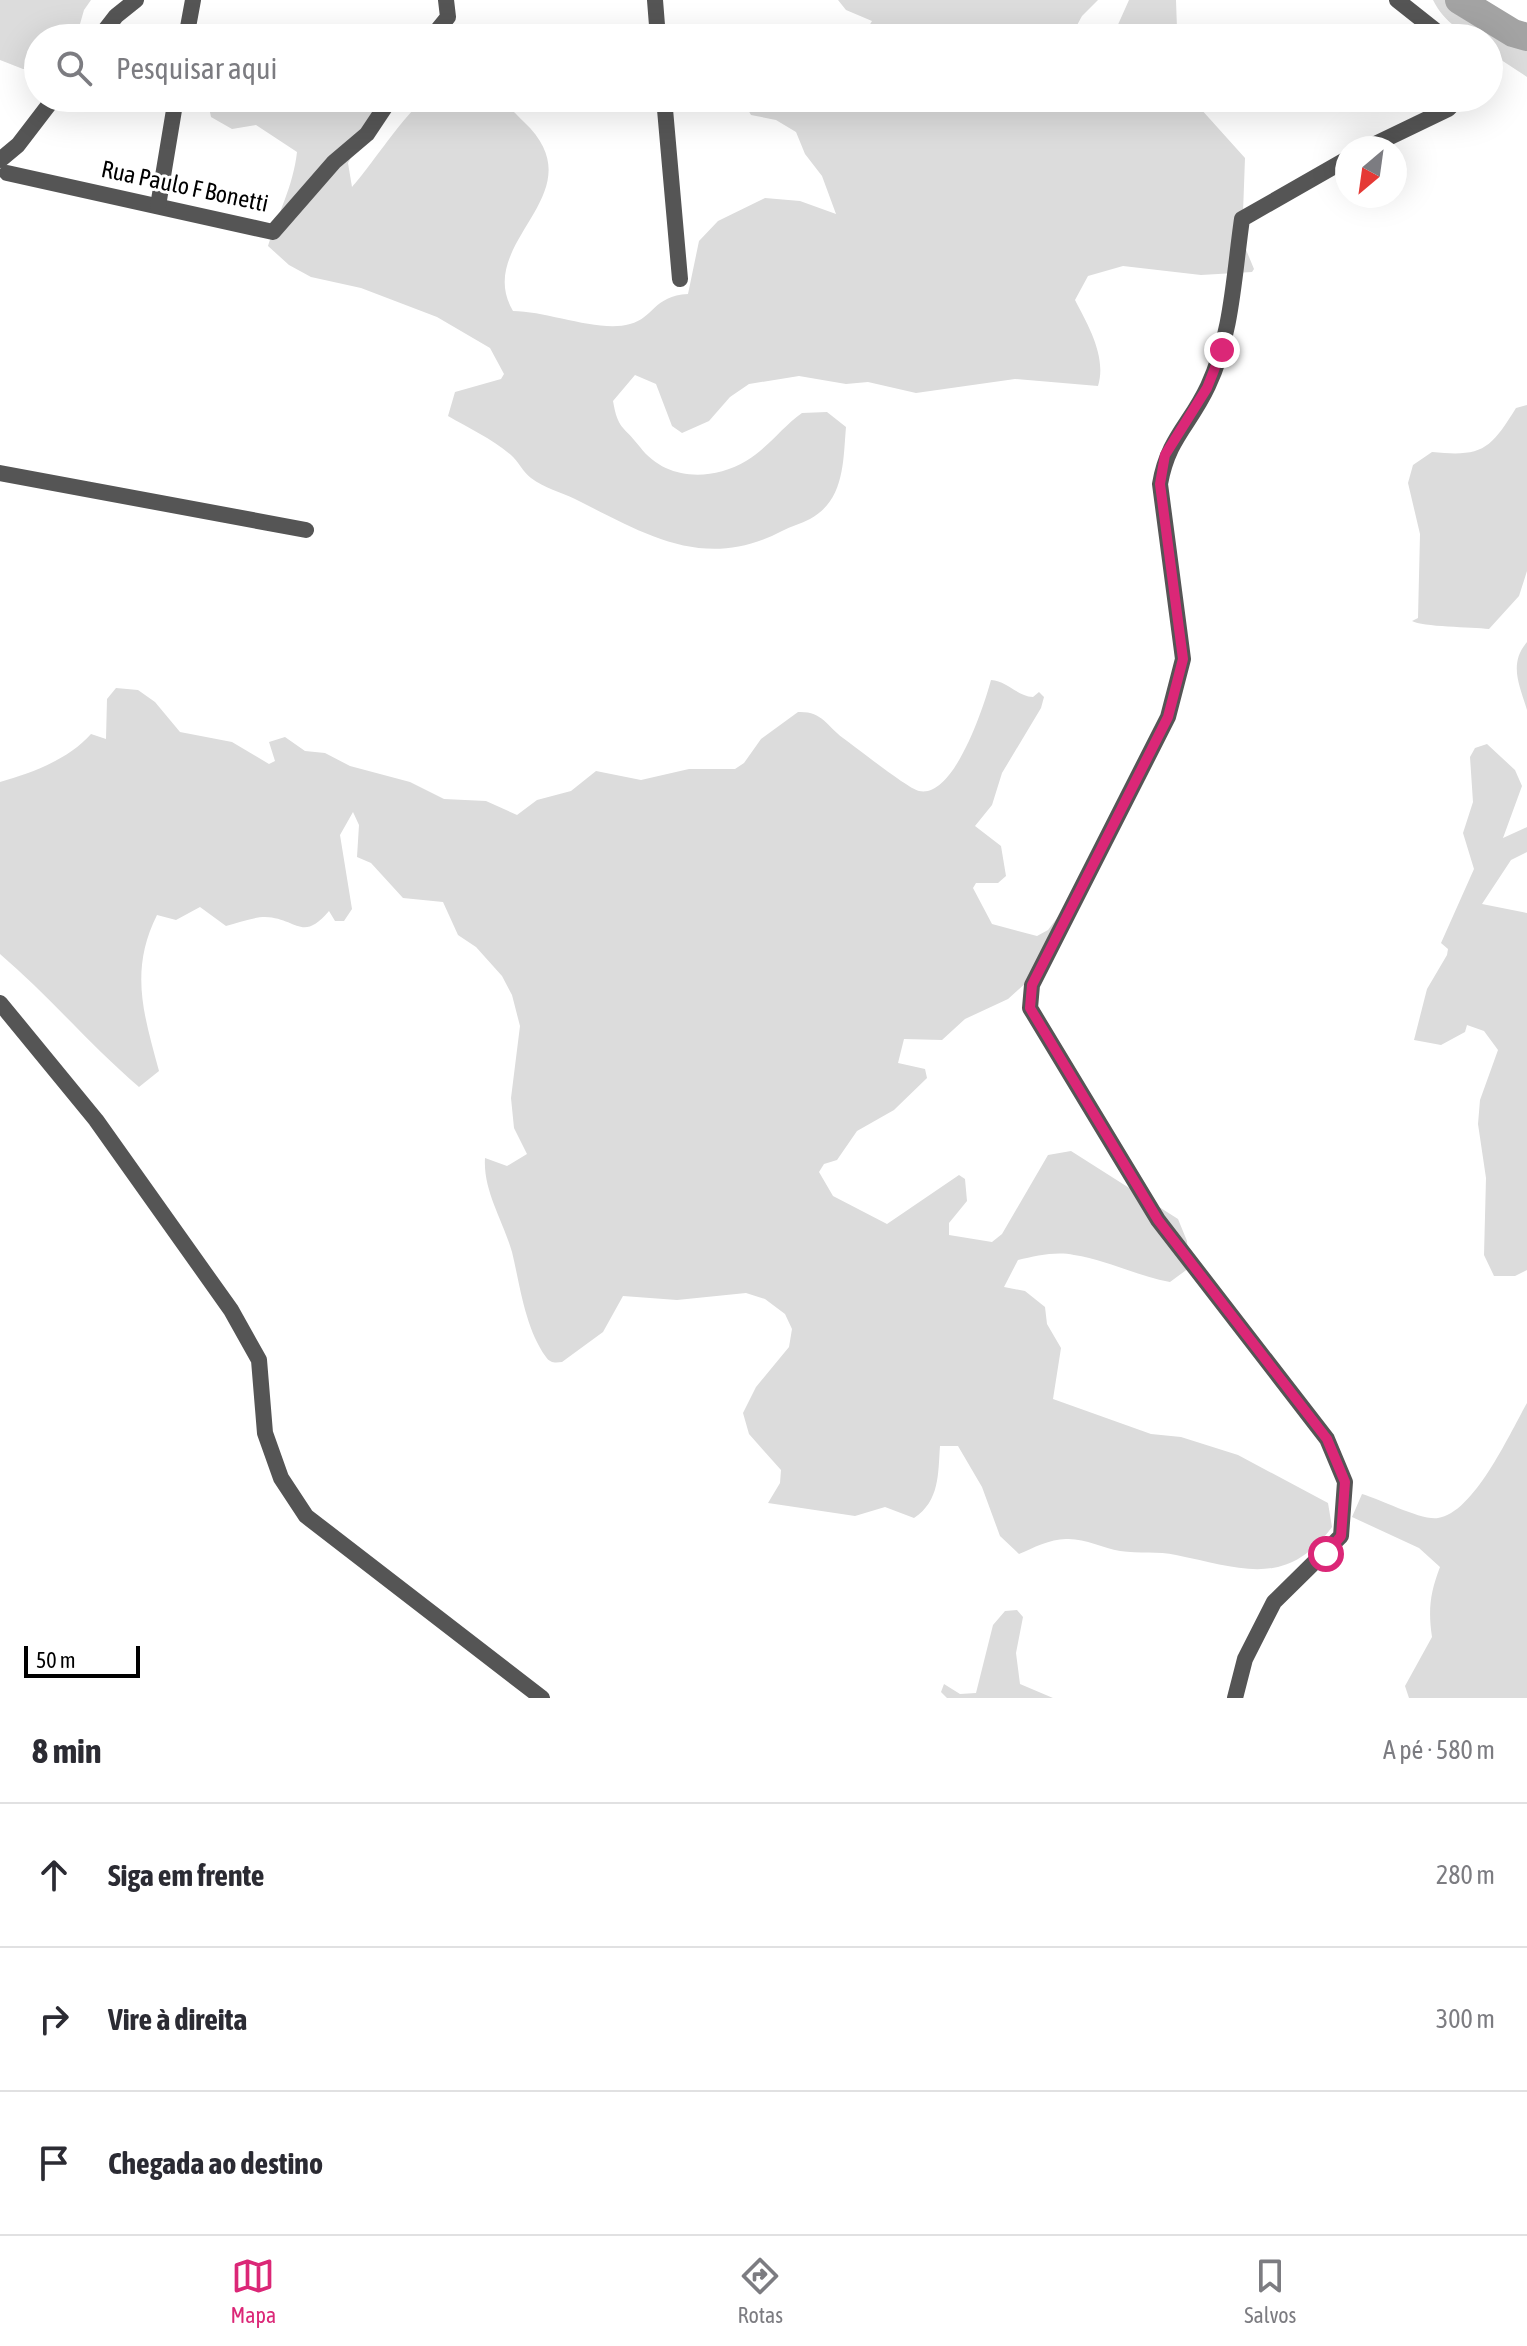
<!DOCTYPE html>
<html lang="pt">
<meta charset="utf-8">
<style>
:root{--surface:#fff;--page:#f7f7f7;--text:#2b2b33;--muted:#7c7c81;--line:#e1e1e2;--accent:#db2777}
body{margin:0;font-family:"Asap Condensed",sans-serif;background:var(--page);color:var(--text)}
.compass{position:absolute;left:1335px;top:136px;width:72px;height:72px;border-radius:50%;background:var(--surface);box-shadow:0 8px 32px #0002;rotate:209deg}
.scale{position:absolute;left:24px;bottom:20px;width:116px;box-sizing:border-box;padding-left:8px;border:4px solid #000;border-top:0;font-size:22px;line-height:28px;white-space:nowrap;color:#000;-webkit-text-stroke:6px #fff;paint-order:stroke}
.stop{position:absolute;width:24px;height:24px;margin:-18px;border:6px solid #db2777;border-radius:50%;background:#fff}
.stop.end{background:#db2777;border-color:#fff;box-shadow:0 2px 8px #0008}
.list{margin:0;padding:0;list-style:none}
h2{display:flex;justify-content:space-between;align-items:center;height:104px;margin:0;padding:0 32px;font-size:34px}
h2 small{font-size:26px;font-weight:400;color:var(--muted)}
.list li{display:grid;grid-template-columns:52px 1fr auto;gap:24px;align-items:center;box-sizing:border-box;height:144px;padding:0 32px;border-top:2px solid var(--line)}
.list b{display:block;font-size:30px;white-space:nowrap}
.list em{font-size:26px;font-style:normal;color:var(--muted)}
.icon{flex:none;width:44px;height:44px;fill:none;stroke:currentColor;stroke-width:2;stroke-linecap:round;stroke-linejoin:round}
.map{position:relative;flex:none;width:1527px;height:1698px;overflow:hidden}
.search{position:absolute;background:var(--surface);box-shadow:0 8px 32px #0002;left:24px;right:24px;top:24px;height:88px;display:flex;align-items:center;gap:20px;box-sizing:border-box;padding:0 28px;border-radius:44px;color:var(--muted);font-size:30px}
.sheet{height:536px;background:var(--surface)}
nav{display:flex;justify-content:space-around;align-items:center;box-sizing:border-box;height:112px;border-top:2px solid var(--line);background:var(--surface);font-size:22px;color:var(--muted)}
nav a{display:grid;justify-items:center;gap:4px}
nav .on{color:var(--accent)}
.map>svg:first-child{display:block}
.green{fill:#dcdcdc}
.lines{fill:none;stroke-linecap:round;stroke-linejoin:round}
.river{stroke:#a3a3a3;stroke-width:28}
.street{stroke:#555;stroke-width:16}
.route{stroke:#db2777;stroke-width:10}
.labels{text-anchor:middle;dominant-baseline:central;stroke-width:6;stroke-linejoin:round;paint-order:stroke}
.street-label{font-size:24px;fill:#000;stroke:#fff}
</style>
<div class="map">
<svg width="1527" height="1698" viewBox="0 0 1527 1698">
<rect width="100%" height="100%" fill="#fff"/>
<g class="green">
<polygon points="0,0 91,0 84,10 76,38 38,38 38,69 23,69 0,60"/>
<polygon points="838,0 1098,0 1082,16 1070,38 853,38 866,31 872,21 846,10"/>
<polygon points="1129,0 1176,0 1177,29 1184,38 1112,38"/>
<path d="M1433 0H1456L1527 50V77L1489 52V38C1465 38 1444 22 1433 0Z"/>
<path d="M207 98H383L348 163 352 187C370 168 410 105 428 98 438 95 455 98 465 98 477 98 491 96 501 102 510 107 517 115 524 122 600 194 472 241 513 311 547 311 599 333 630 324 654 318 653 296 688 294L699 241 718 221 765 198 800 201 836 214 822 176 805 154 796 132 776 120 751 115 747 108 750 98H1191L1245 158 1242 240 1254 269 1252 272 1201 275 1123 266 1088 276 1075 300C1088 325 1107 357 1098 386L1015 379 916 393 868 382 846 384 799 376 749 384 730 397 709 421 682 433 672 426 656 384 635 375 613 401C618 430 623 425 640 447 665 480 710 482 746 461 767 449 782 427 802 413L827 412 846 427C843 461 845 500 810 519 801 524 791 526 782 531 704 572 645 534 575 499 561 492 544 488 531 478 523 472 518 461 511 455 492 439 469 428 448 416L455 392 501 379 504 374 490 348 437 317 361 288 311 277 289 265 268 246C278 213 293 187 297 152L256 125 232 129 211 117Z"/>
<path d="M1527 405V571L1519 596 1489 629C1472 627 1422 627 1412 621L1418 618 1420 534 1408 483 1413 465 1432 452C1482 457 1490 450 1516 408Z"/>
<path d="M1527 642V710C1520 686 1508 664 1527 642Z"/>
<path d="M991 680C1007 681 1017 696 1033 697L1039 692 1044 697 1041 708 1002 773 992 805 975 826 1001 846 1006 876 998 883H976L973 888 992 924 1037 936 1048 930 1070 901 1036 974 1008 999 965 1019 942 1040 904 1039 898 1063 925 1069 927 1078 894 1110 857 1131 837 1160 824 1164 819 1172 833 1196 887 1224 959 1175 965 1179 967 1201 949 1223V1235L992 1242 1002 1234 1048 1155 1071 1151 1178 1219 1187 1241 1189 1268 1170 1282C1137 1276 1107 1260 1074 1255 1056 1251 1036 1256 1018 1260L1004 1287 1025 1291 1045 1307 1047 1324 1061 1348 1053 1399 1151 1434 1181 1437 1238 1455 1328 1503 1332 1527C1286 1589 1241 1568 1176 1555 1158 1551 1139 1554 1120 1551 1103 1548 1084 1538 1066 1539 1050 1539 1033 1548 1019 1554L1000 1536 982 1487 958 1446H940C938 1473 940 1501 914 1518L885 1507 855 1516 768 1503 780 1483 781 1470 749 1434 743 1413 756 1387 789 1347 792 1329 785 1314 765 1299 746 1293 677 1300 623 1296 603 1332 562 1362C555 1363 550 1363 546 1357 525 1328 520 1285 512 1252 503 1220 483 1191 485 1158L507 1166 527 1154 514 1128 511 1098 520 1026 512 995 502 976 476 947 458 935 443 902 403 898 371 863 357 857 359 825 353 812 340 835 352 909 344 921H335L329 911C302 943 297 918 265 917 253 917 238 923 226 926L200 907 176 920 157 915C129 971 144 1015 159 1071L139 1087C90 1045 49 996 0 954V782C32 773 69 759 91 734L106 739 107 699 116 688 138 690 155 702 180 732 232 742 269 764 275 761 269 742 285 737 305 751 325 753 350 766 410 782 444 799 486 801 517 815 537 800 571 791 596 771 641 780 689 769H735L744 763 761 739 798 712C822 711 826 725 843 738 857 748 907 788 919 791 954 799 984 706 991 680Z"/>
<polygon points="1487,744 1515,770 1522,786 1503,838 1527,827 1527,852 1511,860 1482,904 1527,913 1527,1270 1515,1276 1494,1276 1484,1255 1486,1178 1478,1124 1480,1100 1498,1050 1484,1031 1467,1025 1465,1032 1441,1045 1414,1040 1427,989 1447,955 1448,949 1441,943 1474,869 1463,833 1473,802 1470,757 1475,748"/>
<path d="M1527 1403V1698H1409L1405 1686 1432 1637C1428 1610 1430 1593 1440 1567L1419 1548 1352 1517 1362 1494C1380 1499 1422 1521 1438 1518 1474 1513 1510 1433 1527 1403Z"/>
<polygon points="1017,1610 1023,1617 1016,1653 1020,1684 1053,1698 947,1698 941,1692 944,1684 960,1694 976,1693 993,1625 1005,1611"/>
</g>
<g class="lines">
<polyline class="river" points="1459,0 1513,33 1527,37"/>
<g class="street">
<polyline points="655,0 658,38"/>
<polyline points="1397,0 1445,38"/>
<polyline points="99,38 116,16 136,0"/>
<polyline points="186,38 193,0"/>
<polyline points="431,38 448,17 446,0"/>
<polyline points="664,98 680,279"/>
<polyline points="1367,148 1448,109 1459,98"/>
<polyline points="0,160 18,145 54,98"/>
<polyline points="7,173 273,232 334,162 367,134 391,98"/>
<polyline points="158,206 176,98"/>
<polyline points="0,473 306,530"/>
<polyline points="0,1003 96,1120 231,1310 259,1360 265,1433 281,1478 306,1516 542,1698"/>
<path d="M1235 1698 1245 1659 1274 1602 1341 1536 1345 1482 1327 1439 1158 1220 1030 1008 1032 985 1168 717 1183 659 1160 484C1168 438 1190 425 1208 386 1232 335 1234 274 1242 219L1347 159"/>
</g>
</g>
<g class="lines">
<polyline class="route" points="1222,350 1207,388 1165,455 1160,484 1183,659 1168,717 1032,985 1030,1008 1158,1220 1327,1439 1345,1482 1341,1536 1326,1554"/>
</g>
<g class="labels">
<g class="street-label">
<text transform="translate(185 186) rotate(12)">Rua Paulo F Bonetti</text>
</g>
</g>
</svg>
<svg class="compass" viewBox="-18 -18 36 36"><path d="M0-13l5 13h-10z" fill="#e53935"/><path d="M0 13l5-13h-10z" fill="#7c7c81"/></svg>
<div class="scale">50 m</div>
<div class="stop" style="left:1326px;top:1554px"></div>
<div class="stop end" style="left:1222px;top:350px"></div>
<div class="search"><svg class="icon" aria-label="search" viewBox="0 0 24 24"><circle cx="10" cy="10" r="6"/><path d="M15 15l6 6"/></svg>Pesquisar aqui</div>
</div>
<section class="sheet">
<h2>8 min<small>A pé · 580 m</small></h2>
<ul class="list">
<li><svg class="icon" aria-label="ahead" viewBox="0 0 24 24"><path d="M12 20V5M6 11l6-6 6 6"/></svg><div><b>Siga em frente</b></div><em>280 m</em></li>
<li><svg class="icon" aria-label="right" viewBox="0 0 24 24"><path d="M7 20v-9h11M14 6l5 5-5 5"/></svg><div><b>Vire à direita</b></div><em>300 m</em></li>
<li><svg class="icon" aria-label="arrive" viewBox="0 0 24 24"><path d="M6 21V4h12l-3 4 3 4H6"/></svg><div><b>Chegada ao destino</b></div></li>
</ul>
</section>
<nav>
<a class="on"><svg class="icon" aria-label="map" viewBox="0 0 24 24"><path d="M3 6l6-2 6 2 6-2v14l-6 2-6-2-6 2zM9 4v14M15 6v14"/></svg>Mapa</a>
<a><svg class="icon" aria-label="directions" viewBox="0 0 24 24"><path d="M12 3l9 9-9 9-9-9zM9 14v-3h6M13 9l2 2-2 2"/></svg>Rotas</a>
<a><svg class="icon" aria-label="saved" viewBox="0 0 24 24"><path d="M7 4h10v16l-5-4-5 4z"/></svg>Salvos</a>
</nav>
